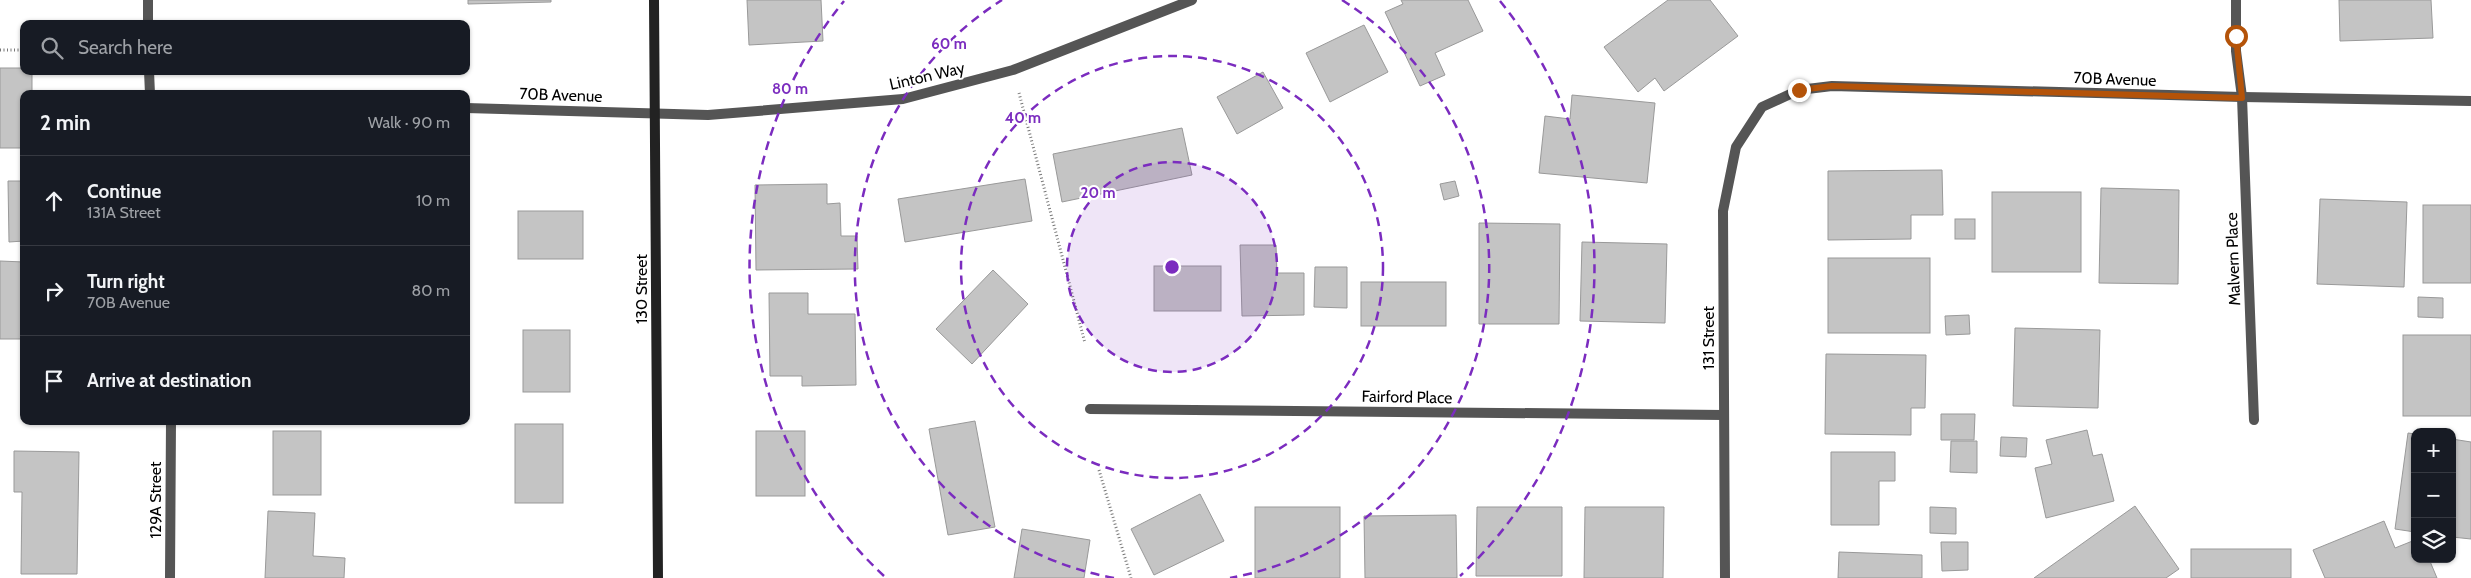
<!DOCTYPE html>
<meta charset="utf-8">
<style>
:root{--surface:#171b24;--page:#20242c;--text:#f1f3f6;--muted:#9ea1a6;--line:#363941}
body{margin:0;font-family:Cabin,sans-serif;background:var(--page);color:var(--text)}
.controls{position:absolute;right:15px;bottom:15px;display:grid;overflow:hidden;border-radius:10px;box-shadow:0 1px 4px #0004}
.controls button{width:45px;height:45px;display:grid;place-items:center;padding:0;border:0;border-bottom:1px solid var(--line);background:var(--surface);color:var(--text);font:25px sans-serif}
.stop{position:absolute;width:15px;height:15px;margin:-11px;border:4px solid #b45309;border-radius:50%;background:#fff}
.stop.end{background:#b45309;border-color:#fff;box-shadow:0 1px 5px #0008}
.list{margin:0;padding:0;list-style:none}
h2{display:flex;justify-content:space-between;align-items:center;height:65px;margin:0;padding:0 20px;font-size:21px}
h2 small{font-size:16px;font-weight:400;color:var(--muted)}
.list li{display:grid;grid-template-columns:32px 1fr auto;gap:15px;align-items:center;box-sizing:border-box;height:90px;padding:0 20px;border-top:1px solid var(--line)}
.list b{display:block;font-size:19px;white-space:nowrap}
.list p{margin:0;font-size:16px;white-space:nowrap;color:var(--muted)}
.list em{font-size:16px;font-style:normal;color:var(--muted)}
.icon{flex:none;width:28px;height:28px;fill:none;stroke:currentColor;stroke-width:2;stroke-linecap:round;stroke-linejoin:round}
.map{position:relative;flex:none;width:2471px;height:578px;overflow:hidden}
.search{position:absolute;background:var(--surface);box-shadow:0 1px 4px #0004;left:20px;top:20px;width:450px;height:55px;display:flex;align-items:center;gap:12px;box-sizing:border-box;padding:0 18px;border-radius:10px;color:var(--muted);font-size:19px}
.panel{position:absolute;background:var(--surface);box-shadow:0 1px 4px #0004;left:20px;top:90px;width:450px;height:335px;border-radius:10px}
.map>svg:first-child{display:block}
.building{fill:#c4c4c4;stroke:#999}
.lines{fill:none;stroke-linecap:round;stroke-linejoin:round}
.path{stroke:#777;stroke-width:3;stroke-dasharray:1 2.5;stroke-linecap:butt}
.street{stroke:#555;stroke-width:10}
.secondary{stroke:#222;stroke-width:10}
.route{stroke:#b45309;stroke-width:6}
.ring{fill:none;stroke:#7b2cbf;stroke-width:2.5;stroke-dasharray:9 6}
.labels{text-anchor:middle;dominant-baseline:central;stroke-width:4;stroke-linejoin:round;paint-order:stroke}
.street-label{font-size:16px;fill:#000;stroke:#fff}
.centre{fill:#7b2cbf;stroke:#fff;stroke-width:2.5}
.ring-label{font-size:15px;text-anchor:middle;font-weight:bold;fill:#7b2cbf;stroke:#fff;stroke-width:4;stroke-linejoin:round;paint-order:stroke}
</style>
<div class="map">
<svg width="2471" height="578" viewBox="0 0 2471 578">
<rect width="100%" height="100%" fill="#fff"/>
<g class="building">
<polygon points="468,0 551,0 551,2 468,4"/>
<polygon points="747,0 821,0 823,41 749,45"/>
<polygon points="1401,0 1468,0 1483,31 1435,53 1445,75 1420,86 1385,12 1403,4"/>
<polygon points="1668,0 1710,0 1738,36 1664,91 1655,78 1638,92 1604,47"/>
<polygon points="2339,0 2431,0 2433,38 2340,41"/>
<polygon points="1364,25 1388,72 1330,102 1306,53"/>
<polygon points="0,68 24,68 24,71 32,71 32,94 24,94 24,148 0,148"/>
<polygon points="1263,72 1283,108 1237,134 1217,97"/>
<polygon points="1572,95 1655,103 1647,183 1539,173 1545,116 1570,119"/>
<polygon points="1182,128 1192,175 1062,202 1053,154"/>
<polygon points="1942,170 1943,215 1911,215 1911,239 1828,240 1828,171"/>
<polygon points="1025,179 1032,221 905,242 898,199"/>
<polygon points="8,181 24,181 24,241 9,242"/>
<polygon points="1455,181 1459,196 1444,200 1440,184"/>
<polygon points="827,184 827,204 840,203 841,236 857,236 858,269 756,270 755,185"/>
<polygon points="2101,188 2179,190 2178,284 2099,283"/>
<rect x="1992" y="192" width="89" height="80"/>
<polygon points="2320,199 2407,202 2404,287 2317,284"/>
<rect x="2423" y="205" width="48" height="78"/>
<rect x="518" y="211" width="65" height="48"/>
<rect x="1955" y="219" width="20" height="20"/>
<polygon points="1479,223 1560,224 1559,324 1479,324"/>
<polygon points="1582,242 1667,244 1665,323 1580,321"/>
<polygon points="1240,245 1276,245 1277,273 1304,273 1304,315 1242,316"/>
<rect x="1828" y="258" width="102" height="75"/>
<polygon points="0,261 24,262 24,339 0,339"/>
<rect x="1154" y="266" width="67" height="45"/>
<polygon points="1315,267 1347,267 1347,308 1314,307"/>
<polygon points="993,270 1028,304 972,364 936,329"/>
<rect x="1361" y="282" width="85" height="44"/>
<polygon points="769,293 808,293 808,314 855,314 856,385 802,386 802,376 770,376"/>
<polygon points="2418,297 2443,298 2443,318 2418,317"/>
<polygon points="1969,315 1970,334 1946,335 1945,316"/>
<polygon points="2015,328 2100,330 2098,408 2013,406"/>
<rect x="523" y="330" width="47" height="62"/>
<rect x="2403" y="335" width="68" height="81"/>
<polygon points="1826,354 1926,355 1925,408 1911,408 1911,435 1825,434"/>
<rect x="22" y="355" width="2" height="62"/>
<polygon points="1941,414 1975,414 1974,440 1941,440"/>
<polygon points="975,421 995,527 948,535 929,429"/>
<rect x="515" y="424" width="48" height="79"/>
<polygon points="2087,430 2093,456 2102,454 2114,501 2046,518 2035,468 2052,464 2046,440"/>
<rect x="273" y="431" width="48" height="64"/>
<rect x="756" y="431" width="49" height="65"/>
<polygon points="2408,433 2415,434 2415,532 2395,529"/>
<polygon points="2001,437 2027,438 2026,457 2000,456"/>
<polygon points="2452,439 2471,442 2471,539 2452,537"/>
<polygon points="1951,441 1977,441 1977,473 1950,472"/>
<polygon points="14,451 79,452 77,574 21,574 22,492 14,492"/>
<polygon points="1831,452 1895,452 1895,481 1879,481 1879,525 1831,525"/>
<polygon points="1200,494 1224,541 1154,575 1131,529"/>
<polygon points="2135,506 2179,569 2166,578 2034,578"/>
<rect x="1255" y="507" width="85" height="71"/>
<polygon points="1477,507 1562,507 1562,576 1476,576"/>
<polygon points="1585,507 1664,507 1663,578 1584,578"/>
<polygon points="1930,507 1956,508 1956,534 1930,533"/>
<polygon points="268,511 315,513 313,556 345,558 344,578 265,578"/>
<polygon points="1456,515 1457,578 1365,578 1364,516"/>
<polygon points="2384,521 2395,548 2415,540 2415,559 2429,559 2437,578 2325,578 2313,550"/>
<polygon points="1022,529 1090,540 1084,578 1014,578"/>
<polygon points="1941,542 1968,542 1968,570 1942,571"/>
<rect x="2191" y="549" width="100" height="29"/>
<polygon points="1839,552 1922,555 1922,578 1838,578"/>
</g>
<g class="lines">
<g class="path">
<polyline points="0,50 24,50"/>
<polyline points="1019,93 1085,343"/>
<polyline points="1099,470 1131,578"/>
</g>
<g class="street">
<polyline points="148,0 148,24"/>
<polyline points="2236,0 2236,51 2242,97 2254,420"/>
<polyline points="149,71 150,94"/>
<polyline points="466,108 708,115 903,99 1013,70 1192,0"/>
<polyline points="1090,409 1724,415"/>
<polyline points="170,578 171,421"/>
<polyline points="1725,578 1723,211 1736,147 1762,107 1799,90 1832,86 2242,97 2471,101"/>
</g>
<polyline class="secondary" points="654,0 658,578"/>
</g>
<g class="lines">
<polyline class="route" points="1799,90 1832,86 2242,98 2236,36"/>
</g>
<circle cx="1172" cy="267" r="105" fill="#7b2cbf" fill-opacity=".12"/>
<g class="ring">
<circle cx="1172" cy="267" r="105"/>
<circle cx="1172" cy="267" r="211"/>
<path d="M1114 578A316 316 0 0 1 1002 0M1342 0A316 316 0 0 1 1230 578"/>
<path d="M884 576A422 422 0 0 1 844 1M1500 1A422 422 0 0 1 1460 576"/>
</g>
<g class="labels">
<g class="street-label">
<text transform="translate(927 76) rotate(-13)">Linton Way</text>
<text transform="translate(2115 79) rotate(2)">70B Avenue</text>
<text transform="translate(561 95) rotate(2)">70B Avenue</text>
<text transform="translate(2233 259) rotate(-92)">Malvern Place</text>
<text transform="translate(641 289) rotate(-90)">130 Street</text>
<text transform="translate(1708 338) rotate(-90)">131 Street</text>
<text transform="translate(1407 397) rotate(1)">Fairford Place</text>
<text transform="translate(155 500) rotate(-90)">129A Street</text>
</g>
</g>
<circle cx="1172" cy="267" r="8" class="centre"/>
<g class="ring-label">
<text x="949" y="49">60 m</text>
<text x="790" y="94">80 m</text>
<text x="1023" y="123">40 m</text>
<text x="1098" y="198">20 m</text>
</g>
</svg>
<div class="controls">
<button>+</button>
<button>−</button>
<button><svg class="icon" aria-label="layers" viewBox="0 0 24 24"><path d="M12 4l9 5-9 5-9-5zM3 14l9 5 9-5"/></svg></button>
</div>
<div class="stop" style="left:2236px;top:36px"></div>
<div class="stop end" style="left:1799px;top:90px"></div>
<div class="search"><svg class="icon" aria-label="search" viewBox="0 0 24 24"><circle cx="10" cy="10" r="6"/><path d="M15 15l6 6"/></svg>Search here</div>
<section class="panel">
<h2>2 min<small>Walk · 90 m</small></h2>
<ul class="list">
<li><svg class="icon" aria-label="ahead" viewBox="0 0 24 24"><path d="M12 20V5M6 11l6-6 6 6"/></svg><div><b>Continue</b><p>131A Street</p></div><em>10 m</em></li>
<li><svg class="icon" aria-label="right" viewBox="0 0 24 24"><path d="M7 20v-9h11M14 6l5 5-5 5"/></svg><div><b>Turn right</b><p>70B Avenue</p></div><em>80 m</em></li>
<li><svg class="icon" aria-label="arrive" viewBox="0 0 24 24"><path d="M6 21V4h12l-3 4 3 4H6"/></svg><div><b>Arrive at destination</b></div></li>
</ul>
</section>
</div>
